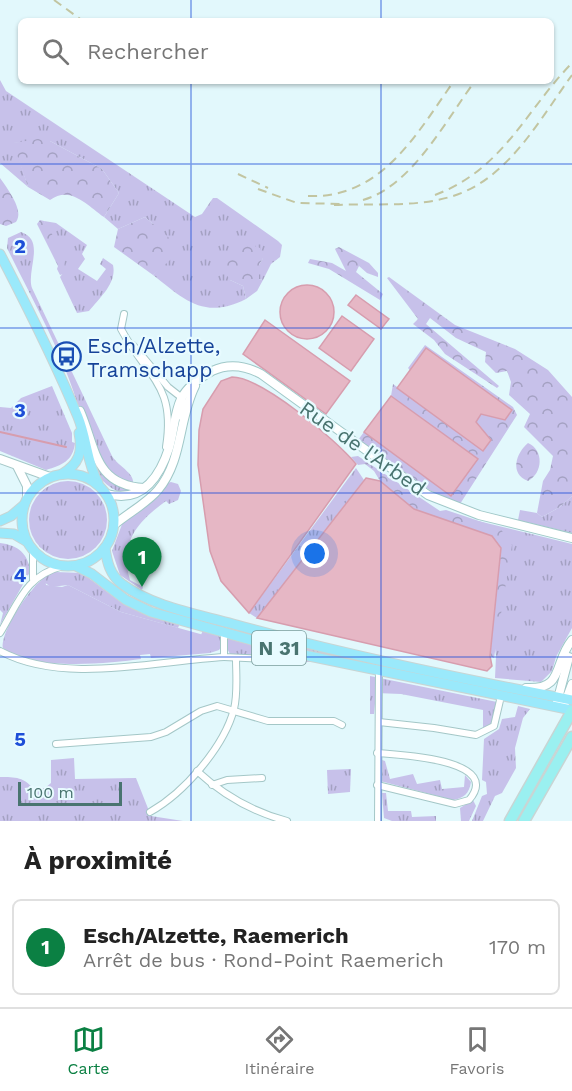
<!DOCTYPE html>
<html lang="fr">
<meta charset="utf-8">
<style>
:root{--surface:#fff;--page:#f2f2f2;--text:#222;--muted:#767676;--line:#e0e0e0;--accent:#0b8043}
body{margin:0;font-family:"Work Sans",sans-serif;background:var(--page);color:var(--text)}
.scale{position:absolute;left:18px;bottom:15px;width:104px;box-sizing:border-box;padding-left:6px;border:3px solid #497470;border-top:0;font-size:16px;line-height:21px;white-space:nowrap;color:#497470;-webkit-text-stroke:4px #e8fbff;paint-order:stroke}
.you{position:absolute;left:315px;top:554px;width:21px;height:21px;margin:-15px;border:4px solid #fff;border-radius:50%;background:#1a73e8;box-shadow:0 0 0 9px #1a73e833}
.badge{display:grid;place-items:center;width:39px;height:39px;border-radius:50%;background:var(--accent);color:#fff;font-size:20px;font-weight:700}
.pin{position:absolute;translate:-50% -50px;filter:drop-shadow(0 2px 3px #0008)}
.pin::after{content:'';position:absolute;top:32px;width:21px;height:18px;background:inherit;clip-path:polygon(0 0,100% 0,50% 100%)}
.list{margin:0;padding:0;list-style:none}
h2{display:flex;justify-content:space-between;align-items:center;height:78px;margin:0;padding:0 24px;font-size:26px}
h2 small{font-size:20px;font-weight:400;color:var(--muted)}
.list li{display:grid;grid-template-columns:39px 1fr auto;gap:18px;align-items:center;box-sizing:border-box;height:96px;margin:0 12px 12px;padding:0 12px;border:2px solid var(--line);border-radius:9px}
.list b{display:block;font-size:22px;white-space:nowrap}
.list p{margin:0;font-size:20px;white-space:nowrap;color:var(--muted)}
.list em{font-size:20px;font-style:normal;color:var(--muted)}
.icon{flex:none;width:33px;height:33px;fill:none;stroke:currentColor;stroke-width:2;stroke-linecap:round;stroke-linejoin:round}
.map{position:relative;flex:none;width:572px;height:821px;overflow:hidden}
.search{position:absolute;background:var(--surface);box-shadow:0 2px 4px #0004;left:18px;right:18px;top:18px;height:66px;display:flex;align-items:center;gap:15px;box-sizing:border-box;padding:0 21px;border-radius:9px;color:var(--muted);font-size:22px}
.sheet{height:186px;background:var(--surface)}
nav{display:flex;justify-content:space-around;align-items:center;box-sizing:border-box;height:84px;border-top:2px solid var(--line);background:var(--surface);font-size:16px;color:var(--muted)}
nav a{display:grid;justify-items:center;gap:3px}
nav .on{color:var(--accent)}
.map>svg:first-child{display:block}
.grass{fill:url(#grass-tufts)}
.forest{fill:url(#forest-crowns)}
.green{fill:#c7c1ea}
.water{fill:#e6b7c5;stroke:#d79dae;stroke-width:1.5}
.lines{fill:none;stroke-linecap:round;stroke-linejoin:round}
.stream{stroke:#d79dae;stroke-width:2}
.minor-casing{stroke:#a4c7c7;stroke-width:8}
.tertiary-casing{stroke:#a4c7c7;stroke-width:10}
.secondary-casing{stroke:#a0c8c8;stroke-width:10}
.primary-casing{stroke:#c8d5d4;stroke-width:11}
.trunk-casing{stroke:#c8d5d4;stroke-width:13}
.minor{stroke:#fff;stroke-width:6}
.tertiary{stroke:#fff;stroke-width:8}
.secondary{stroke:#fff;stroke-width:8}
.primary{stroke:#9ae9fb;stroke-width:9}
.trunk{stroke:#9af0f0;stroke-width:10}
.rail{stroke:#c2c5a1;stroke-width:2;stroke-dasharray:9 6;stroke-linecap:butt}
.grid{fill:none;stroke:#1d4ed8;stroke-width:1.5;stroke-opacity:0.55}
.labels{text-anchor:middle;dominant-baseline:central;stroke-width:4.5;stroke-linejoin:round;paint-order:stroke}
.shield{fill:#e8fbff;stroke:#799c9b;stroke-width:1.5}
.shield-label{font-size:20px;font-weight:bold;fill:#497470}
.transit-label{font-size:21px;fill:#164399;stroke:#e8fbff;text-anchor:start}
.street-label{font-size:21px;fill:#497470;stroke:#e8fbff}
.grid-label{font-size:20px;text-anchor:middle;font-weight:bold;fill:#1d4ed8;stroke:#e8fbff;stroke-width:4.5;stroke-linejoin:round;paint-order:stroke}
</style>
<div class="map">
<svg width="572" height="821" viewBox="0 0 572 821">
<defs>
<pattern id="grass-tufts" width="24" height="20" patternUnits="userSpaceOnUse" patternTransform="scale(1.5)"><rect width="24" height="20" fill="#c7c1ea"/><path d="M3 7l-1-3M5 7V3M7 7l1-3M15 17l-1-3M17 17v-4M19 17l1-3" fill="none" stroke="#a4a1c2"/></pattern>
<pattern id="forest-crowns" width="20" height="18" patternUnits="userSpaceOnUse" patternTransform="scale(1.5)"><rect width="20" height="18" fill="#c7c1ea"/><path d="M2 6a3 3 0 1 1 6 0M12 15a3 3 0 1 1 6 0" fill="none" stroke="#a4a1c2"/></pattern>
</defs>
<rect width="100%" height="100%" fill="#e2f8fc"/>
<g class="grass">
<path d="M0 80 6 91 195 217 202 214 213 198H217L278 241 282 245 280 257 271 264 263 280 259 279V265L263 258 230 280 243 286 246 299C204 320 185 300 153 275L163 264 153 224 145 217 118 229 104 217 119 193 102 169 50 141 14 143 28 187 0 163Z"/>
<path d="M44 221 56 223 87 245 82 254 85 259 78 269 97 281 106 269 100 264 103 258 113 265C117 283 100 297 89 311L77 313 60 277 63 273Z"/>
<path d="M21 232C46 240 26 271 32 288L112 456C120 469 140 474 131 491H117C86 476 89 442 80 412 64 355 33 301 7 248L8 238Z"/>
<path d="M52 386 72 433V442L75 443C73 461 62 465 46 470L0 451V407L11 408 21 398Z"/>
<polygon points="356,468 364,480 257,618 249,613"/>
<circle cx="68" cy="520" r="39"/>
<path d="M171 482 178 484 181 491 178 500 169 504 166 501C137 522 119 543 130 580L143 587 142 590 120 575 112 551 124 519 164 484Z"/>
<polygon points="572,496 572,533 518,520 520,510 537,513 542,517 560,507"/>
<polygon points="478,521 572,544 572,628 556,657 552,671 541,682 495,678 496,656"/>
<path d="M0 543C18 545 29 554 30 572L0 625 3 613 0 610Z"/>
<path d="M55 572 82 573 118 600 136 609 180 623 178 628 121 612 68 585 51 587 41 580 35 588 15 645 10 653 3 648C0 630 37 575 55 572Z"/>
<polygon points="238,629 369,661 369,665 309,653 238,632"/>
<polygon points="203,630 216,633 224,641 229,637 311,659 310,662 297,662 294,658 236,656 230,654 224,643 219,650 210,653 209,644 201,635"/>
<polygon points="370,676 497,702 492,725 483,730 483,710 401,694 376,693 374,714 370,714"/>
<polygon points="518,706 530,709 523,718 515,748 516,768 502,793 495,796 483,821 472,821 482,796 487,794 486,782 482,780 484,739 499,729 502,719 515,717"/>
<path d="M74 758 75 779 136 778 151 816 183 821H0V777C15 777 25 777 34 790L45 788 51 783V760Z"/>
<path d="M382 760 385 761 390 779 413 774 417 784 440 780 442 789 464 787 465 775 471 782C469 794 464 798 453 800L380 781Z"/>
<polygon points="351,769 350,792 328,794 327,770"/>
<polygon points="382,793 386,793 388,811 411,811 412,817 436,816 436,821 392,821 384,818"/>
<polygon points="473,800 476,806 469,821 461,821 460,808"/>
</g>
<g class="forest">
<path d="M38 139 50 141 102 169 119 193 104 217C87 205 70 185 50 200L28 187 13 143Z"/>
<path d="M0 178C7 188 25 211 16 222L6 226 0 224Z"/>
<polygon points="145,217 176,244 177,254 153,275 114,247 118,229"/>
<path d="M40 220 44 221C52 236 70 256 63 274L60 275 57 269 58 266 37 224Z"/>
<polygon points="252,245 260,248 263,258 259,265 259,279 263,280 257,291 246,299 243,286 230,280 224,271 226,260 233,246"/>
<polygon points="339,247 369,263 378,273 378,277 367,273 359,266 356,272 383,294 380,300 329,269 308,263 310,259 332,263 346,271 335,249"/>
<polygon points="389,277 455,325 515,349 548,370 572,397 572,496 560,507 542,517 537,513 543,481 550,470 553,456 524,427 530,414 509,395 511,382 507,371 496,373 485,362 486,352 456,338 430,318 426,324 499,386 497,388 445,354 434,340 413,324 418,319 387,278"/>
<polygon points="425,345 513,407 517,415 460,504 431,491 358,440 364,432 451,496 477,459 391,396 393,384 483,450 475,422 481,414 505,420 426,348 410,370 408,368"/>
<path d="M528 443C544 450 543 473 528 481 509 474 516 453 528 443Z"/>
<polygon points="358,456 440,511 446,510 500,528 512,545 494,658 490,656 501,547 492,536 414,509 380,481 374,471 365,464 358,465 351,457"/>
</g>
<path class="green" d="M45 577 46 585 62 587 68 585 121 612 211 637 210 653 151 658 150 654 140 655 141 659C107 664 26 671 4 647L5 637 36 585Z"/>
<g class="water">
<circle cx="307" cy="312" r="27"/>
<polygon points="356,295 389,319 381,329 348,305"/>
<polygon points="342,316 374,339 351,371 319,348"/>
<polygon points="265,320 350,381 326,414 243,354"/>
<polygon points="426,348 512,410 505,420 481,414 476,422 491,440 483,451 397,388"/>
<path d="M232 377C262 377 336 440 356 464L249 613 221 581 210 551 198 465 199 430 203 409 221 381Z"/>
<polygon points="391,396 478,459 451,496 364,432"/>
<polygon points="366,478 380,481 414,509 492,536 501,548 490,656 492,666 487,671 257,618"/>
</g>
<g class="lines">
<polyline class="stream" points="0,432 66,447"/>
<defs>
<g id="minor">
<path d="M124 314 121 329C147 378 176 384 166 447"/>
<polyline points="133,345 168,387 182,398 184,403 181,417"/>
<polyline points="33,579 33,551"/>
<polyline points="224,632 224,657 290,660 296,653"/>
<path d="M0 633C19 602 25 576 63 566"/>
<path d="M0 651C63 685 155 661 224 657"/>
<polyline points="379,722 434,728 476,735 494,726 501,696"/>
<polyline points="56,744 151,737 166,732 201,711 217,706 268,721 334,721 342,725"/>
<path d="M377 753C398 755 504 759 469 800L455 804 377 785"/>
<path d="M197 771C223 795 253 812 287 821"/>
<polyline points="212,785 227,780 262,778"/>
<path d="M150 812C184 793 224 747 234 709 238 693 236 674 236 658"/>
<polyline points="378,821 379,670"/>
</g>
<g id="tertiary">
<polyline points="0,459 50,477"/>
<polyline points="17,466 27,486 27,497"/>
</g>
<g id="secondary">
<path d="M80 411C96 448 94 485 144 488"/>
<path d="M107 494C141 503 159 479 169 448 174 432 174 414 181 399 187 387 201 377 212 371 229 363 246 366 261 374L428 495 479 515 572 538"/>
<path d="M114 525C128 513 146 504 158 490 183 460 178 420 195 386"/>
<path d="M526 688C565 690 553 663 572 640"/>
<polyline points="557,702 569,657"/>
<polyline points="565,703 572,684"/>
</g>
<g id="primary">
<path d="M0 254C28 308 55 361 78 417 87 439 87 463 98 483"/>
<circle cx="68" cy="520" r="46"/>
<path d="M62 474C79 464 83 452 79 433"/>
<polyline points="0,521 11,516 24,505"/>
<polyline points="0,533 14,534 26,541"/>
<path d="M105 548C107 562 110 575 122 584 153 607 197 614 233 624 345 655 458 678 572 700"/>
<polyline points="76,566 92,574 126,600 151,612 309,656 572,710"/>
</g>
<g id="trunk">
<polyline points="510,821 572,711"/>
<polyline points="524,821 572,737"/>
</g>
</defs>
<use href="#minor" class="minor-casing"/>
<use href="#tertiary" class="tertiary-casing"/>
<use href="#secondary" class="secondary-casing"/>
<use href="#primary" class="primary-casing"/>
<use href="#trunk" class="trunk-casing"/>
<use href="#minor" class="minor"/>
<use href="#tertiary" class="tertiary"/>
<use href="#secondary" class="secondary"/>
<use href="#primary" class="primary"/>
<use href="#trunk" class="trunk"/>
<g class="rail">
<polyline points="54,0 83,21"/>
<polyline points="238,174 268,188"/>
<polyline points="258,189 297,203 343,204"/>
<path d="M435 195C503 169 524 113 571 64"/>
<path d="M308 196C382 199 417 133 454 81"/>
<path d="M363 200C412 186 446 120 475 81"/>
<path d="M334 205C372 203 416 208 453 196 508 179 540 119 572 75"/>
</g>
</g>
<path class="grid" d="M191 0V21M381 0V21M191 81V821M381 81V821M0 164H572M0 328H572M0 493H572M0 657H572"/>
<defs>
<symbol id="bus-ring" viewBox="-11 -11 22 22"><circle r="9.5" fill="#e8fbff" stroke="#1a4fb4" stroke-width="1.5"/><path d="M-5-6H5V4H4V6H2V4H-2V6H-4V4H-5ZM-3.5-4V0h7V-4ZM-3.5 1.2v1.5H-2V1.2ZM2 1.2v1.5H3.5V1.2Z" fill="#1a4fb4"/></symbol>
</defs>
<g fill-rule="evenodd">
<use href="#bus-ring" x="50" y="340" width="33" height="33"/>
</g>
<g class="labels">
<rect class="shield" x="252" y="631" width="54" height="34" rx="4.5"/>
<g class="shield-label">
<text x="279" y="648">N 31</text>
</g>
<g class="transit-label">
<text x="87" y="345">Esch/Alzette,<tspan x="87" dy="24">Tramschapp</tspan></text>
</g>
<g class="street-label">
<text transform="translate(363 448) rotate(35)">Rue de l'Arbed</text>
</g>
</g>
<g class="grid-label">
<text x="20" y="253">2</text>
<text x="20" y="417">3</text>
<text x="20" y="582">4</text>
<text x="20" y="746">5</text>
</g>
</svg>
<div class="scale">100 m</div>
<div class="you"></div>
<div class="pin badge" style="left:142px;top:587px">1</div>
<div class="search"><svg class="icon" aria-label="search" viewBox="0 0 24 24"><circle cx="10" cy="10" r="6"/><path d="M15 15l6 6"/></svg>Rechercher</div>
</div>
<section class="sheet">
<h2>À proximité<small></small></h2>
<ul class="list">
<li><span class="badge">1</span><div><b>Esch/Alzette, Raemerich</b><p>Arrêt de bus · Rond-Point Raemerich</p></div><em>170 m</em></li>
</ul>
</section>
<nav>
<a class="on"><svg class="icon" aria-label="map" viewBox="0 0 24 24"><path d="M3 6l6-2 6 2 6-2v14l-6 2-6-2-6 2zM9 4v14M15 6v14"/></svg>Carte</a>
<a><svg class="icon" aria-label="directions" viewBox="0 0 24 24"><path d="M12 3l9 9-9 9-9-9zM9 14v-3h6M13 9l2 2-2 2"/></svg>Itinéraire</a>
<a><svg class="icon" aria-label="saved" viewBox="0 0 24 24"><path d="M7 4h10v16l-5-4-5 4z"/></svg>Favoris</a>
</nav>
